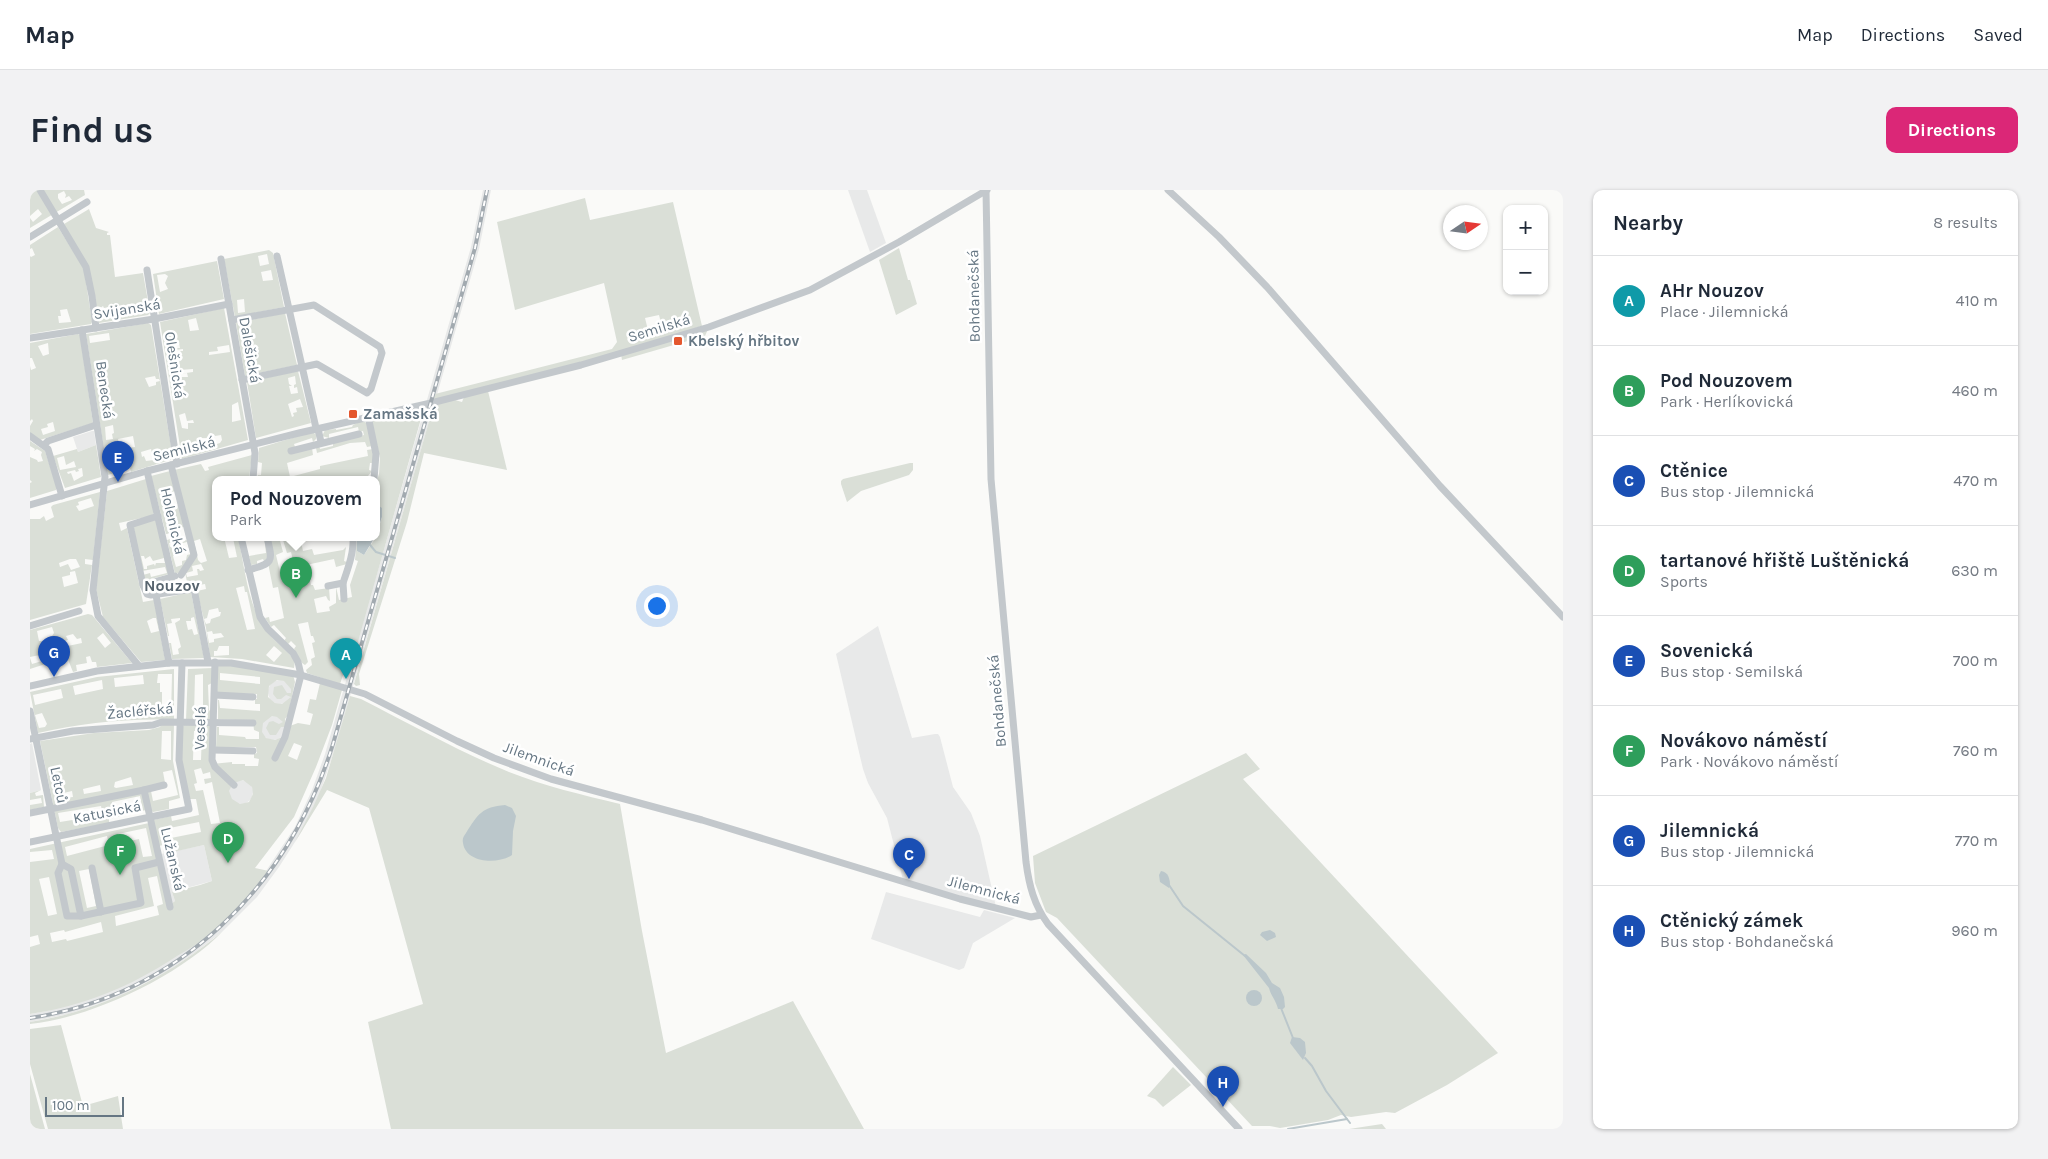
<!DOCTYPE html>
<meta charset="utf-8">
<style>
:root{--surface:#fff;--page:#f2f2f3;--text:#1f2937;--muted:#747a83;--line:#e0e1e3;--accent:#db2777}
body{margin:0;font-family:Karla,sans-serif;background:var(--page);color:var(--text)}
.controls{position:absolute;right:15px;top:15px;display:grid;overflow:hidden;border-radius:10px;box-shadow:0 1px 4px #0004}
.controls button{width:45px;height:45px;display:grid;place-items:center;padding:0;border:0;border-bottom:1px solid var(--line);background:var(--surface);color:var(--text);font:25px sans-serif}
.compass{position:absolute;left:1413px;top:15px;width:45px;height:45px;border-radius:50%;background:var(--surface);box-shadow:0 1px 4px #0004;rotate:77deg}
.scale{position:absolute;left:15px;bottom:12px;width:79px;box-sizing:border-box;padding-left:5px;border:2px solid #657683;border-top:0;font-size:14px;line-height:18px;white-space:nowrap;color:#657683;-webkit-text-stroke:4px #fff;paint-order:stroke}
.you{position:absolute;left:626px;top:415px;width:18px;height:18px;margin:-12px;border:4px solid #fff;border-radius:50%;background:#1a73e8;box-shadow:0 0 0 8px #1a73e833}
.badge{display:grid;place-items:center;width:32px;height:32px;border-radius:50%;background:var(--accent);color:#fff;font-size:16px;font-weight:700}
.pin{position:absolute;translate:-50% -41px;filter:drop-shadow(0 1px 2px #0008)}
.pin::after{content:'';position:absolute;top:26px;width:18px;height:15px;background:inherit;clip-path:polygon(0 0,100% 0,50% 100%)}
.popup{position:absolute;left:182px;top:286px;width:168px;height:65px;box-sizing:border-box;display:grid;place-content:center;border-radius:10px;background:var(--surface);filter:drop-shadow(0 1px 4px #0005);font-size:16px;white-space:nowrap;color:var(--muted)}
.popup b{font-size:19px;color:var(--text)}
.popup::after{content:'';position:absolute;left:50%;top:100%;margin-left:-10px;border:10px solid transparent;border-top-color:var(--surface)}
.list{margin:0;padding:0;list-style:none}
h2{display:flex;justify-content:space-between;align-items:center;height:65px;margin:0;padding:0 20px;font-size:21px}
h2 small{font-size:16px;font-weight:400;color:var(--muted)}
.list li{display:grid;grid-template-columns:32px 1fr auto;gap:15px;align-items:center;box-sizing:border-box;height:90px;padding:0 20px;border-top:1px solid var(--line)}
.list b{display:block;font-size:19px;white-space:nowrap}
.list p{margin:0;font-size:16px;white-space:nowrap;color:var(--muted)}
.list em{font-size:16px;font-style:normal;color:var(--muted)}
.map{position:relative;flex:none;width:1533px;height:939px;overflow:hidden;border-radius:10px}
header{display:flex;align-items:center;gap:30px;box-sizing:border-box;height:70px;padding:0 25px;background:var(--surface);border-bottom:1px solid var(--line)}
header strong{font-size:24px}
nav{display:flex;gap:28px;margin-inline-start:auto;font-size:18px}
.intro{display:flex;align-items:center;justify-content:space-between;box-sizing:border-box;height:120px;padding:0 30px}
h1{margin:0;font-size:35px}
.button{padding:12px 22px;border-radius:10px;background:var(--accent);color:#fff;font-size:18px;font-weight:700}
main{display:flex;gap:30px;padding:0 30px}
aside{flex:1;background:var(--surface);border-radius:10px;box-shadow:0 1px 4px #0004}
.map>svg:first-child{display:block}
.built{fill:#e8e9e9}
.green{fill:#dadfd7;fill-rule:evenodd}
.water{fill:#bbc7cb}
.lines{fill:none;stroke-linecap:round;stroke-linejoin:round}
.stream{stroke:#bbc7cb;stroke-width:2}
.minor{stroke:#c3c8cc;stroke-width:7}
.rail-casing{stroke:#a2aab0;stroke-width:4}
.rail{stroke:#fff;stroke-width:2;stroke-dasharray:5.5;stroke-linecap:butt}
.poi-dot{fill:#e4572e;stroke:#fff;stroke-width:2}
.labels{text-anchor:middle;dominant-baseline:central;stroke-width:5;stroke-linejoin:round;paint-order:stroke}
.street-label{font-size:15px;fill:#657683;stroke:#fff}
.poi-label{font-size:15px;font-weight:bold;fill:#657683;stroke:#fff;text-anchor:start}
.neighbourhood-label{font-size:16px;font-weight:bold;fill:#57646e;stroke:#fff}
</style>
<header>
<strong>Map</strong>
<nav><a>Map</a><a>Directions</a><a>Saved</a></nav>
</header>
<div class="intro"><h1>Find us</h1><a class="button">Directions</a></div>
<main>
<div class="map">
<svg width="1533" height="939" viewBox="0 0 1533 939">
<rect width="100%" height="100%" fill="#fafaf8"/>
<g class="built">
<polygon points="453,0 461,0 449,59 306,555 290,603 272,641 249,677 227,707 193,741 166,762 136,782 88,807 39,824 0,832 0,824 20,820 236,681 265,637 282,600 295,564 441,57"/>
<polygon points="818,0 837,0 856,53 840,62"/>
<polygon points="62,241 64,241 66,255 48,262 43,247"/>
<polygon points="848,436 882,548 905,544 908,544 910,547 923,597 941,623 950,646 966,717 873,690 857,628 838,593 833,579 806,464"/>
<circle cx="250" cy="502" r="12"/>
<circle cx="243" cy="538" r="12"/>
<polygon points="2,553 11,600 0,603 0,554"/>
<circle cx="211" cy="602" r="12"/>
<polygon points="174,655 182,691 142,702 145,711 140,714 131,664"/>
<polygon points="856,702 950,727 954,720 985,728 943,753 934,778 929,780 841,749"/>
</g>
<g class="green">
<path d="M0 0H54L55 5 0 38V28L3 32 12 24 8 19 0 26ZM34 1 36 5 35 8 39 6 42 10 32 14 28 8V4Z"/>
<path d="M555 8 560 30 643 12 672 136 563 170 403 210 405 204 582 159 587 152 574 93 485 120 467 32ZM629 125 633 141 619 144 615 128Z"/>
<path d="M59 19 66 38 79 42 77 43V45H80L85 87 113 83 120 123 118 125 69 133 68 131 65 106 34 34ZM73 116 74 118 80 117 82 127 71 129 69 119Z"/>
<path d="M28 37 54 79 62 132 61 134 0 144V66L1 67 5 65 2 58 0 59V55ZM37 119 41 132 29 133 28 126H31L30 120Z"/>
<polygon points="869,58 878,90 880,90 887,114 866,125 849,70"/>
<path d="M239 60 243 63 254 117 205 127 194 69ZM237 64 239 74 230 76 228 66ZM241 80 243 90 233 91 231 82ZM214 109 215 122 208 123 207 110Z"/>
<path d="M187 71 194 109 129 124 123 84ZM135 84 138 86 135 93 138 99 130 102 127 85Z"/>
<path d="M194 118 218 250 152 269 130 132ZM166 128 169 140 160 141 158 130ZM143 152 144 154 149 153 150 158H145V160L153 159V161H150L151 165 146 166V169L140 168 138 154ZM199 155 200 162 179 165V162L188 161 187 157ZM141 176H149L150 180 163 179V182L149 184 157 183 158 187H149L150 192H144ZM208 212 211 230 202 232V215ZM155 223 157 231 163 230 164 233H158V239L152 238 149 225ZM184 245 185 246 191 245 192 250 190 253 177 257 176 253 173 254 171 248H179V246Z"/>
<polygon points="255,123 267,175 215,186 206,133"/>
<path d="M118 133 121 135 143 269 101 282 100 278 78 285 56 144ZM79 143 80 150 60 153 59 146ZM125 186 126 189H129L130 191 126 192V195L119 197 115 188ZM78 209 82 226 81 228 77 229V227H72L70 212ZM83 235 84 243 82 244 83 249 76 250 75 237ZM103 246 105 257 90 259 88 249ZM121 259 124 270 116 271 114 266 112 267 111 262Z"/>
<polygon points="679,137 675,146 592,170 591,164"/>
<path d="M48 144 50 145 63 233 10 250 0 244V236L3 231 2 229 0 231V176L1 180 6 178 2 168H0V153ZM18 153 19 164 13 166 8 156ZM23 232 25 241 13 245 11 239 18 237 17 234Z"/>
<path d="M268 181 281 233 226 248 217 192ZM265 186 266 194 264 195V198L267 197 268 203 261 204 259 196H262L259 194 258 188ZM270 209 273 217 266 218 267 222 263 223 264 226 262 227 258 214Z"/>
<polygon points="458,201 477,280 394,263 377,332 329,484 330,495 326,496 324,494 404,214 425,210 432,212 434,207"/>
<polygon points="394,218 318,487 313,485 310,494 277,483 276,480 282,475 281,469 285,467 282,453 285,452 283,446 281,446 278,432 268,434 278,472 275,475 272,473 264,459 266,456 261,451 258,454 254,451 256,448 244,435 241,437 235,428 239,427 240,432 254,428 248,397 243,398 239,378 239,347 244,347 245,351 249,350 249,347 253,362 246,365 251,386 266,383 261,362 257,363 253,350 257,347 270,347 273,361 282,359 284,365 313,360 316,357 314,371 317,372 317,374 306,377 304,369 276,375 281,395 283,395 285,400 299,398 300,411 298,410 296,406 284,409 287,423 300,421 299,417 306,413 306,397 309,410 322,407 320,395 328,371 325,370 327,347 327,361 334,365 346,347 352,327 346,314 346,294 349,284 350,268 342,232 344,227"/>
<polygon points="333,230 337,234 342,256 337,257 335,252 320,253 287,263 286,258 289,255 290,259 303,256 303,252 334,245 333,241 329,242 328,237 299,244 299,248 292,246 295,240 306,239 306,240 322,237 323,235"/>
<polygon points="282,242 287,245 286,249 283,252 282,248 264,254 265,257 282,258 283,265 257,273 260,287 290,279 290,276 338,266 337,260 343,259 344,273 340,273 339,280 342,281 338,286 341,287 340,289 246,289 245,287 226,289 228,285 231,285 232,273 228,272 229,258"/>
<polygon points="0,251 15,261 27,298 26,300 0,308 0,293 2,292 0,290 0,267 7,270 8,272 13,271 11,265 12,262 7,259 4,261 5,259 0,256"/>
<path d="M66 255 71 287 35 298 23 266 47 259 48 262ZM34 266 36 275 44 271 46 277 30 280 27 268ZM52 278 53 286 44 291 41 283 38 284 37 282 45 280 46 282 49 281 48 279Z"/>
<path d="M222 265 219 289H186V347H194L199 368 207 367 203 348 208 347C215 377 217 414 236 440 244 452 257 459 265 471L264 478 212 469 180 467 176 438 167 401 176 399 175 394 158 397 155 382 165 365 144 280 171 274 175 281 179 280 178 277ZM170 349 177 371 171 373 168 370 164 351ZM171 374 174 380 170 381 169 379H167L168 385 157 387 156 383 163 381 162 376ZM214 396 215 402H217L225 439 217 440 206 398ZM188 418 189 422H191L190 426 181 429 180 433 176 434 174 429 177 428 179 420ZM182 441 183 444 191 443 194 447 184 449V452L179 453 177 442ZM189 456H199V465L184 466V461H187ZM244 456 252 463 244 472 236 465Z"/>
<polygon points="880,273 883,273 883,280 879,285 831,301 817,312 811,294 811,291 813,289"/>
<path d="M140 281 162 364 151 382 145 384 137 350 144 348 143 343 136 344 121 286ZM145 301 148 315 143 316 142 313H138L137 307 140 308 139 303ZM154 337 157 350 152 351 151 347 147 348 150 354 140 357 139 353 147 352 145 346 148 345V338ZM157 352 161 364 157 365 156 370 152 371V375L146 377 143 366 150 364 149 358 153 357V353Z"/>
<path d="M116 289 124 323 121 326 89 333 91 341 97 338 113 412 124 410 135 470 111 472 73 427 66 399 77 301ZM123 428H126L129 441 121 443 117 431Z"/>
<path d="M70 302 63 370 55 369V374L62 375 56 414 0 430V329H10L14 326 16 331 24 327 21 317 23 315ZM61 308 64 316 49 321 46 316 49 315 48 312ZM40 369H46L50 377 41 380 38 374 30 377 29 373ZM45 381 48 393 34 397 32 387 40 385V382Z"/>
<path d="M126 329 139 384 114 391 103 334ZM111 366H114L115 369 120 366 123 371 134 368 135 373H126L125 376 124 374 117 376V379H114ZM135 377 137 383 121 387 120 383 113 385 112 381Z"/>
<polygon points="234,347 236,347 239,364 235,373 233,369 227,371 227,374 221,375 219,366 236,363"/>
<polygon points="142,390 149,392 148,398 123,403 119,402 118,398 120,395"/>
<path d="M161 402 174 468 142 469 139 453H141L143 465 149 464 148 459 151 457 145 433 150 430V428L141 429 142 433 137 434 139 446H138L130 409ZM164 427 168 444 164 445 162 439 158 440 156 431H161V428Z"/>
<path d="M58 424 62 425 102 473 67 477 66 472H62L60 466 56 467 57 473 46 475 47 481 43 482 37 467 0 479V468L2 474 12 471 10 465 0 467V440ZM22 437 24 443 20 449V452L15 454 14 451H9L7 441ZM73 443 81 453 75 458 67 448ZM43 444 47 449 51 448 52 453 33 457 31 452 38 450 36 446Z"/>
<path d="M188 475 216 477 263 485 265 492 258 525 255 529 257 537 268 533 280 535 283 524 277 522 280 509 286 510 290 493 312 500 302 535 286 577 264 627 225 678 239 681C221 703 203 724 182 743 171 752 159 759 147 766 102 796 54 816 0 824V757L10 754 8 745 0 747V672L24 669 22 660 0 662V659L119 633 138 716 145 711 142 702 170 695 182 691 174 655 134 664 133 655 129 656 123 630 141 626 142 631 169 625 166 609H160L152 576V537L154 535H179L182 538V574L202 572V574H215V576H228L229 569 224 568V564L227 563 226 557H186L187 537H189V545L215 547 216 549H229V542L224 540 223 531 188 529V510H189L190 518 230 521V514H225V509H227V504L187 503ZM190 483 230 487V494L190 490ZM247 490 254 491 261 499V503H257L252 495 244 497 243 504 247 509H251L256 505 261 507 252 514 245 513 238 507 239 496ZM242 526 247 527 253 532 249 534 243 531 239 532 236 538 240 545H246L251 537H255L252 547 245 550 236 548 232 542 233 533ZM164 541H172L171 570H163ZM264 553 272 556 267 570 258 566ZM171 578 173 584 180 582 181 588 174 589 175 594 182 592 190 633 181 634 173 600 166 601 164 594 167 593 164 580ZM213 590 222 597 223 604 219 612 210 614 202 609 199 601 202 595 206 598 207 597 204 593ZM169 632 171 642 131 650 130 640ZM116 638 122 666 113 667 109 649 90 653 88 644ZM77 646 79 655 37 666 35 657ZM59 679 66 716 57 718 49 681ZM127 686 133 714 127 716 129 725 86 736 85 726 124 716 118 688ZM19 687 27 724 18 726 9 689ZM71 732 73 742 37 751 36 749 22 752 20 743 34 740 35 742Z"/>
<path d="M183 478 182 493 178 495 179 520 182 523V529L156 530 158 479ZM173 484V525L164 526 165 485Z"/>
<path d="M144 479V530C99 528 52 533 8 543L0 502 67 487ZM128 484H142L141 526 132 525V502H130V493H127ZM113 485 114 494 85 497 84 488ZM72 490 73 499 45 505 43 496ZM31 499 33 508 5 515 3 505ZM12 523 17 534 15 537 9 538 5 525Z"/>
<path d="M320 506 331 509C380 534 428 561 479 582 515 596 552 605 590 614L612 741 636 863 763 811 834 939H361L338 832 393 814 339 618 297 600 265 652 283 617 296 588Z"/>
<path d="M132 534H144L143 571 150 608 139 611V619L123 622 120 619 79 629V633L31 642 28 638 10 551 64 543 119 540 130 537ZM132 541H141V570L131 569ZM142 580 148 605 123 611 121 601 136 598 133 582ZM101 587 103 595 86 598 84 597 85 592ZM70 595 71 601 54 604 53 599ZM42 601 43 607 26 609 25 605ZM110 606 112 617 83 623 82 612ZM71 616 73 625 30 632 28 623Z"/>
<polygon points="1216,563 1230,579 1213,589 1468,863 1417,895 1365,923 1356,922 1321,927 1311,925 1298,930 1250,938 1240,936 1222,936 1027,728 1016,722 1005,693 1003,666"/>
<polygon points="11,600 5,603 6,606 13,605 14,617 0,620 0,615 12,613 11,608 0,610 0,603"/>
<path d="M193 741C150 786 61 828 0 834V832C72 821 138 787 193 741Z"/>
<polygon points="31,835 53,916 88,906 93,939 18,939 0,874 0,839"/>
<polygon points="1143,877 1161,895 1133,917 1125,909 1117,906"/>
<polygon points="0,884 15,939 0,939"/>
<polygon points="1352,934 1356,939 1319,939"/>
</g>
<g class="water">
<polygon points="346,314 352,318 352,327 346,344"/>
<polygon points="327,347 345,347 334,365 327,361"/>
<path d="M475 615 482 618 486 626 483 641 482 665C469 674 436 674 433 653 432 648 434 646 436 643 448 624 452 617 475 615Z"/>
<path d="M1131 681C1139 682 1140 690 1140 696L1139 698 1130 692 1129 685Z"/>
<polygon points="1240,740 1245,743 1246,747 1237,751 1230,745 1232,742"/>
<path d="M1216 764 1236 783 1242 793 1250 798 1254 807 1255 817 1253 819H1248C1246 810 1241 806 1239 798L1213 765Z"/>
<circle cx="1224" cy="808" r="8"/>
<polygon points="1262,847 1270,848 1275,852 1276,863 1273,870 1260,853"/>
</g>
<g class="lines">
<g class="stream">
<polyline points="340,355 346,362 365,368"/>
<polyline points="1139,695 1153,716 1215,766"/>
<polyline points="1251,818 1263,848"/>
<polyline points="1275,868 1282,876 1296,901 1317,929"/>
<polyline points="1258,939 1317,929 1320,933"/>
</g>
<g class="minor">
<polyline points="10,0 56,77 62,106 66,138"/>
<path d="M956 0 961 289 996 672C999 695 1004 715 1018 734L1209 939"/>
<polyline points="1138,0 1189,47 1237,97 1410,296 1533,427"/>
<polyline points="0,47 57,12"/>
<polyline points="247,66 286,238 289,243 291,252"/>
<polyline points="191,69 225,263 223,289"/>
<polyline points="117,80 147,274"/>
<polyline points="202,130 284,115 350,157 352,163 341,199 337,203 287,174 212,190"/>
<polyline points="52,140 75,287 63,400 68,426 109,476"/>
<polyline points="0,148 124,129 199,114"/>
<polyline points="338,226 346,264 344,289"/>
<polyline points="0,246 18,259 32,306"/>
<polyline points="14,255 18,251 66,235"/>
<polyline points="261,261 329,244"/>
<polyline points="141,275 164,365 151,385"/>
<polyline points="117,281 142,387"/>
<polyline points="0,315 117,281 269,243 401,213 551,175 679,137 780,100 869,52 957,0"/>
<polyline points="128,326 100,335 113,395 117,404 121,405 164,399 178,472"/>
<polyline points="211,347 230,427 238,439 263,463 268,472 271,485 255,547 245,568"/>
<path d="M218 380C244 373 243 372 237 347"/>
<polyline points="313,393 314,409"/>
<polyline points="113,395 145,386"/>
<path d="M298 396 313 393C318 378 324 363 323 347"/>
<polyline points="126,405 139,473"/>
<polyline points="0,436 49,421"/>
<polyline points="185,472 182,570 185,577 204,595"/>
<polyline points="0,496 67,481 139,473 201,473 271,485 335,504 427,551 464,568 521,589 672,630 930,709 1001,727 1011,725"/>
<polyline points="185,505 223,507"/>
<polyline points="0,521 32,674 28,683 37,726 51,726 111,713 105,678 129,672"/>
<polyline points="0,549 43,541 123,535 132,532 223,533"/>
<polyline points="183,560 223,561"/>
<polyline points="114,600 134,595"/>
<polyline points="0,623 114,600 140,717"/>
<polyline points="0,652 159,619 149,570 152,473"/>
<polyline points="32,674 41,679 51,726"/>
<polyline points="62,678 71,722"/>
</g>
<defs>
<path id="rail" d="M0 828C150 805 259 696 303 554L445 58 457 0"/>
</defs>
<use href="#rail" class="rail-casing"/>
<use href="#rail" class="rail"/>
</g>
<g class="poi-dot">
<rect x="643" y="146" width="10" height="10" rx="2.5"/>
<rect x="318" y="219" width="10" height="10" rx="2.5"/>
</g>
<g class="labels">
<g class="street-label">
<text transform="translate(944 106) rotate(-91)">Bohdanečská</text>
<text transform="translate(97 119) rotate(-9)">Svijanská</text>
<text transform="translate(629 138) rotate(-17)">Semilská</text>
<text transform="translate(220 160) rotate(80)">Dalešická</text>
<text transform="translate(145 175) rotate(81)">Olešnická</text>
<text transform="translate(75 200) rotate(82)">Benecká</text>
<text transform="translate(154 259) rotate(-14)">Semilská</text>
<text transform="translate(143 331) rotate(77)">Holenická</text>
<text transform="translate(967 511) rotate(-95)">Bohdanečská</text>
<text transform="translate(110 521) rotate(-5)">Žacléřská</text>
<text transform="translate(170 538) rotate(-88)">Veselá</text>
<text transform="translate(509 569) rotate(20)">Jilemnická</text>
<text transform="translate(29 595) rotate(78)">Letců</text>
<text transform="translate(77 622) rotate(-11)">Katusická</text>
<text transform="translate(143 669) rotate(77)">Lužanská</text>
<text transform="translate(954 700) rotate(15)">Jilemnická</text>
</g>
<g class="poi-label">
<text x="658" y="151">Kbelský hřbitov</text>
<text x="333" y="224">Zamašská</text>
</g>
<g class="neighbourhood-label">
<text x="142" y="395">Nouzov</text>
</g>
</g>
</svg>
<div class="controls">
<button>+</button>
<button>−</button>
</div>
<svg class="compass" viewBox="-18 -18 36 36"><path d="M0-13l5 13h-10z" fill="#e53935"/><path d="M0 13l5-13h-10z" fill="#747a83"/></svg>
<div class="scale">100 m</div>
<div class="you"></div>
<div class="pin badge" style="left:316px;top:489px;background:#0f9aa8">A</div>
<div class="pin badge" style="left:266px;top:408px;background:#2e9e5b">B</div>
<div class="popup"><b>Pod Nouzovem</b>Park</div>
<div class="pin badge" style="left:879px;top:689px;background:#1a4fb4">C</div>
<div class="pin badge" style="left:198px;top:673px;background:#2e9e5b">D</div>
<div class="pin badge" style="left:88px;top:292px;background:#1a4fb4">E</div>
<div class="pin badge" style="left:90px;top:685px;background:#2e9e5b">F</div>
<div class="pin badge" style="left:24px;top:487px;background:#1a4fb4">G</div>
<div class="pin badge" style="left:1193px;top:917px;background:#1a4fb4">H</div>
</div>
<aside>
<h2>Nearby<small>8 results</small></h2>
<ul class="list">
<li><span class="badge" style="background:#0f9aa8">A</span><div><b>AHr Nouzov</b><p>Place · Jilemnická</p></div><em>410 m</em></li>
<li><span class="badge" style="background:#2e9e5b">B</span><div><b>Pod Nouzovem</b><p>Park · Herlíkovická</p></div><em>460 m</em></li>
<li><span class="badge" style="background:#1a4fb4">C</span><div><b>Ctěnice</b><p>Bus stop · Jilemnická</p></div><em>470 m</em></li>
<li><span class="badge" style="background:#2e9e5b">D</span><div><b>tartanové hřiště Luštěnická</b><p>Sports</p></div><em>630 m</em></li>
<li><span class="badge" style="background:#1a4fb4">E</span><div><b>Sovenická</b><p>Bus stop · Semilská</p></div><em>700 m</em></li>
<li><span class="badge" style="background:#2e9e5b">F</span><div><b>Novákovo náměstí</b><p>Park · Novákovo náměstí</p></div><em>760 m</em></li>
<li><span class="badge" style="background:#1a4fb4">G</span><div><b>Jilemnická</b><p>Bus stop · Jilemnická</p></div><em>770 m</em></li>
<li><span class="badge" style="background:#1a4fb4">H</span><div><b>Ctěnický zámek</b><p>Bus stop · Bohdanečská</p></div><em>960 m</em></li>
</ul>
</aside>
</main>
